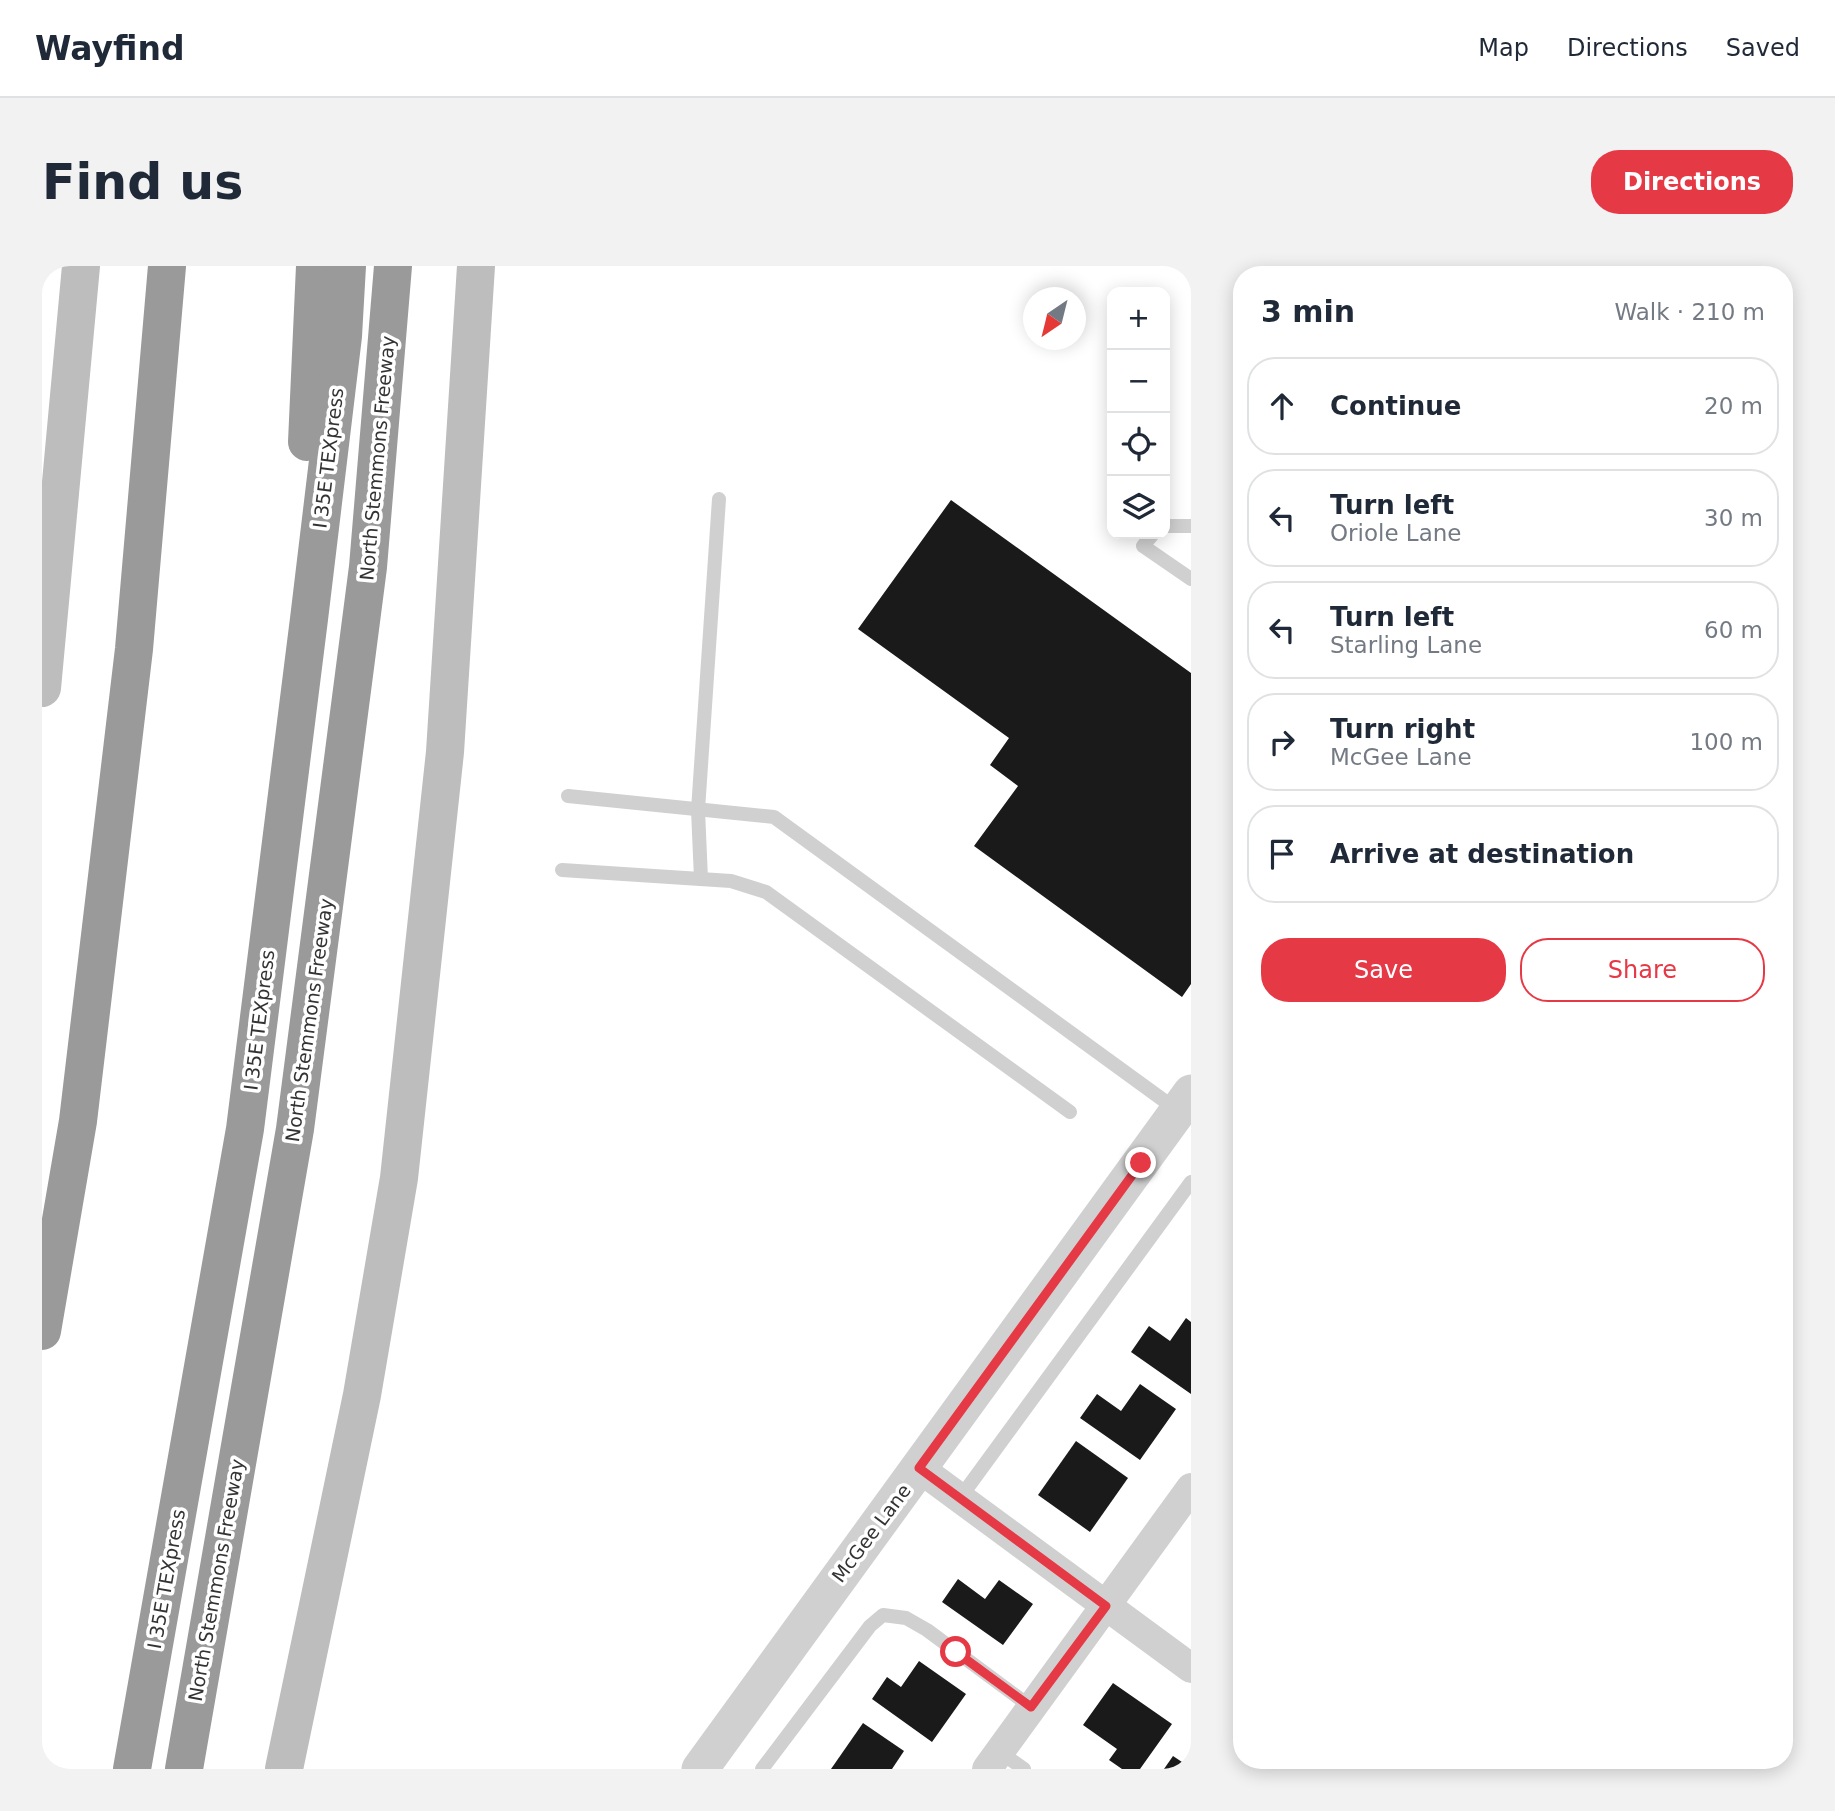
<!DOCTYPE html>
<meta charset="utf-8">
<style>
:root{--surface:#fff;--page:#f2f2f3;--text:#1f2937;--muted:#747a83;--line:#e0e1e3;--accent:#e63946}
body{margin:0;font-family:"DejaVu Sans",sans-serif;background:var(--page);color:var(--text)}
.controls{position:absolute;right:21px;top:21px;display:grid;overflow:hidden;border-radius:14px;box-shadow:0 4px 18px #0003}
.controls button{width:63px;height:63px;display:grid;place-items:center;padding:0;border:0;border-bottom:2px solid var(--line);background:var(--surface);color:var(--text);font:35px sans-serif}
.compass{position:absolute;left:981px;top:21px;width:63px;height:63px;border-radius:50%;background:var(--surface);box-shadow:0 4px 18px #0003;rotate:215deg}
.stop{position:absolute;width:21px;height:21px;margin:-16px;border:5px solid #e63946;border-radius:50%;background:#fff}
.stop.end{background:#e63946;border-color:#fff;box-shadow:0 2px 7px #0008}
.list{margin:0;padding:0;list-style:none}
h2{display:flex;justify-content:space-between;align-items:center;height:91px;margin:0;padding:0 28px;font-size:30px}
h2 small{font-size:23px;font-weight:400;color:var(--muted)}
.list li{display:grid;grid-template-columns:46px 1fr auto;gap:21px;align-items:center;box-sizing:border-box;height:98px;margin:0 14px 14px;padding:0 14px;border:2px solid var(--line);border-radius:28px}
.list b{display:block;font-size:26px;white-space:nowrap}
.list p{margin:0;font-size:23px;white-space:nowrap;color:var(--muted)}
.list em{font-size:23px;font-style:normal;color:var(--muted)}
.actions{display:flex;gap:14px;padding:21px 28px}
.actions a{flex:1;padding:16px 0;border:2px solid var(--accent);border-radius:28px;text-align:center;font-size:24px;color:var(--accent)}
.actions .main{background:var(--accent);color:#fff}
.icon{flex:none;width:38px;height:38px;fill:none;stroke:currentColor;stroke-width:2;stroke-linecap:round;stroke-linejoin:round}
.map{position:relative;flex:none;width:1149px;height:1503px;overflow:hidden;border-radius:28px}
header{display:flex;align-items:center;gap:42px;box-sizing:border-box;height:98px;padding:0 35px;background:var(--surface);border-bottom:2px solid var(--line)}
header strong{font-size:33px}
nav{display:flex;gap:38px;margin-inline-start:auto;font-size:24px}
.intro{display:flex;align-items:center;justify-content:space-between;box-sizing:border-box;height:168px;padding:0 42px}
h1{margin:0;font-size:49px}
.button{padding:18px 32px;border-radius:28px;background:var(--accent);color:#fff;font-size:24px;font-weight:700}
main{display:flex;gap:42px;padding:0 42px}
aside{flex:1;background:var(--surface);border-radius:28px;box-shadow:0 4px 18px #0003}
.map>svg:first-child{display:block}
.building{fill:#1a1a1a}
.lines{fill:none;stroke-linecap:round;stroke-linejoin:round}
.service{stroke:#d0d0d0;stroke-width:14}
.minor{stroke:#d0d0d0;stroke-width:30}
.tertiary{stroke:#d0d0d0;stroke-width:37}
.secondary{stroke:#bdbdbd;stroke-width:38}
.motorway{stroke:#9a9a9a;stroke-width:38}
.route{stroke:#e63946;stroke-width:9}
.labels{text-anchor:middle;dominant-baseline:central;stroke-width:7;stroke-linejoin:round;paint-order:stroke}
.street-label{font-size:19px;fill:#333;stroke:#fff}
</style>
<header>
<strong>Wayfind</strong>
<nav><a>Map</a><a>Directions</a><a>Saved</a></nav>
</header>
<div class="intro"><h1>Find us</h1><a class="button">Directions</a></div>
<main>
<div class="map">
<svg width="1149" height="1503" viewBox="0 0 1149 1503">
<rect width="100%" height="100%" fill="#fff"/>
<g class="building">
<polygon points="909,234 1149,407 1149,718 1140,731 932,580 976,520 948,499 967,472 816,363"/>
<polygon points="1144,1052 1149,1056 1149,1128 1089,1086 1107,1060 1128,1075"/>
<polygon points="1098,1118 1134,1143 1098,1194 1038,1152 1055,1128 1079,1145"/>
<polygon points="1034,1175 1086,1212 1048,1266 996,1229"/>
<polygon points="916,1313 943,1333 957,1314 991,1338 961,1379 900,1336"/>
<polygon points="877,1395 924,1428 890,1476 830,1433 845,1411 859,1421"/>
<polygon points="1071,1417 1130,1458 1098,1503 1080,1503 1067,1494 1075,1483 1041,1459"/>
<polygon points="821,1457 862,1485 850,1503 789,1503"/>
<polygon points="1131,1490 1149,1502 1149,1503 1122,1503"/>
</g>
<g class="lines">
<g class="service">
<polyline points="1123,260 1149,260"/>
<polyline points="1111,268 1101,280 1149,313"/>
<polyline points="526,530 732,551 1135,844"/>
<polyline points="520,604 689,615 724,626 1028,846"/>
<polyline points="659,613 656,544 677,233"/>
<polyline points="918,1232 1149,916"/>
<polyline points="958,1486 982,1503"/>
<polyline points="720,1503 828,1360 841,1349 864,1352 885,1364 989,1441"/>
</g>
<g class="minor">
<polyline points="877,1202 1149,1402"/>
<polyline points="945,1503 1149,1222"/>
</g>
<polyline class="tertiary" points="658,1503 1149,827"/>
<g class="secondary">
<polyline points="0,422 39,0"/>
<polyline points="242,1503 320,1129 357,912 403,486 434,0"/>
</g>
<g class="motorway">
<polyline points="265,176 273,0"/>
<polyline points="0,1065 36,855 92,383 125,0"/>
<polyline points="90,1503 203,863 267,353 301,70 305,0"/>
<polyline points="142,1503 253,863 326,301 351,0"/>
</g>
</g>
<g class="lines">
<polyline class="route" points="914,1386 989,1441 1064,1340 877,1202 1099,897"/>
</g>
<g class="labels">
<g class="street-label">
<text transform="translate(286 192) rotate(-83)">I 35E TEXpress</text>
<text transform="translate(335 192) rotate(-85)">North Stemmons Freeway</text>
<text transform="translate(217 754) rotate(-83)">I 35E TEXpress</text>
<text transform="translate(267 754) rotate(-82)">North Stemmons Freeway</text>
<text transform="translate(829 1267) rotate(-53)">McGee Lane</text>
<text transform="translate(124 1313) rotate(-80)">I 35E TEXpress</text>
<text transform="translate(174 1314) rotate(-80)">North Stemmons Freeway</text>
</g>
</g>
</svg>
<div class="controls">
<button>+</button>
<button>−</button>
<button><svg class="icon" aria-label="locate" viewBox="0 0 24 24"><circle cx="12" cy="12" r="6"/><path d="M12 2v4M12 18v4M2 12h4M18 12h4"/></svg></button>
<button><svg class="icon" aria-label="layers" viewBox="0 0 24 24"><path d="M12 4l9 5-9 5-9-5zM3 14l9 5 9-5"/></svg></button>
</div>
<svg class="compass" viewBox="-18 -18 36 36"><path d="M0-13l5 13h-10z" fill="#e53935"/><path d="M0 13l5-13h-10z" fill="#747a83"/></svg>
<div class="stop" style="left:914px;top:1386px"></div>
<div class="stop end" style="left:1099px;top:897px"></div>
</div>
<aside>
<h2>3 min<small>Walk · 210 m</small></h2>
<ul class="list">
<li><svg class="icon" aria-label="ahead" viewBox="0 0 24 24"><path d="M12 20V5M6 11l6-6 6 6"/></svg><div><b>Continue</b></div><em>20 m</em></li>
<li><svg class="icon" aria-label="left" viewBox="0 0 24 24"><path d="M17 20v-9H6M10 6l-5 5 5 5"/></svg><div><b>Turn left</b><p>Oriole Lane</p></div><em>30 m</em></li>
<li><svg class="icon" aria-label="left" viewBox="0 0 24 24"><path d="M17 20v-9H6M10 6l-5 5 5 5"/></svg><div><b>Turn left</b><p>Starling Lane</p></div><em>60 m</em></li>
<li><svg class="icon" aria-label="right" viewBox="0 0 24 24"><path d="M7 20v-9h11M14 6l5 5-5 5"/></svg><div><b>Turn right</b><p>McGee Lane</p></div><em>100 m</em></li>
<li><svg class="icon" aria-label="arrive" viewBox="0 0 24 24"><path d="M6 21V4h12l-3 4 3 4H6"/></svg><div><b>Arrive at destination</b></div></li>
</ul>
<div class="actions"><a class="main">Save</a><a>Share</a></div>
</aside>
</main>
